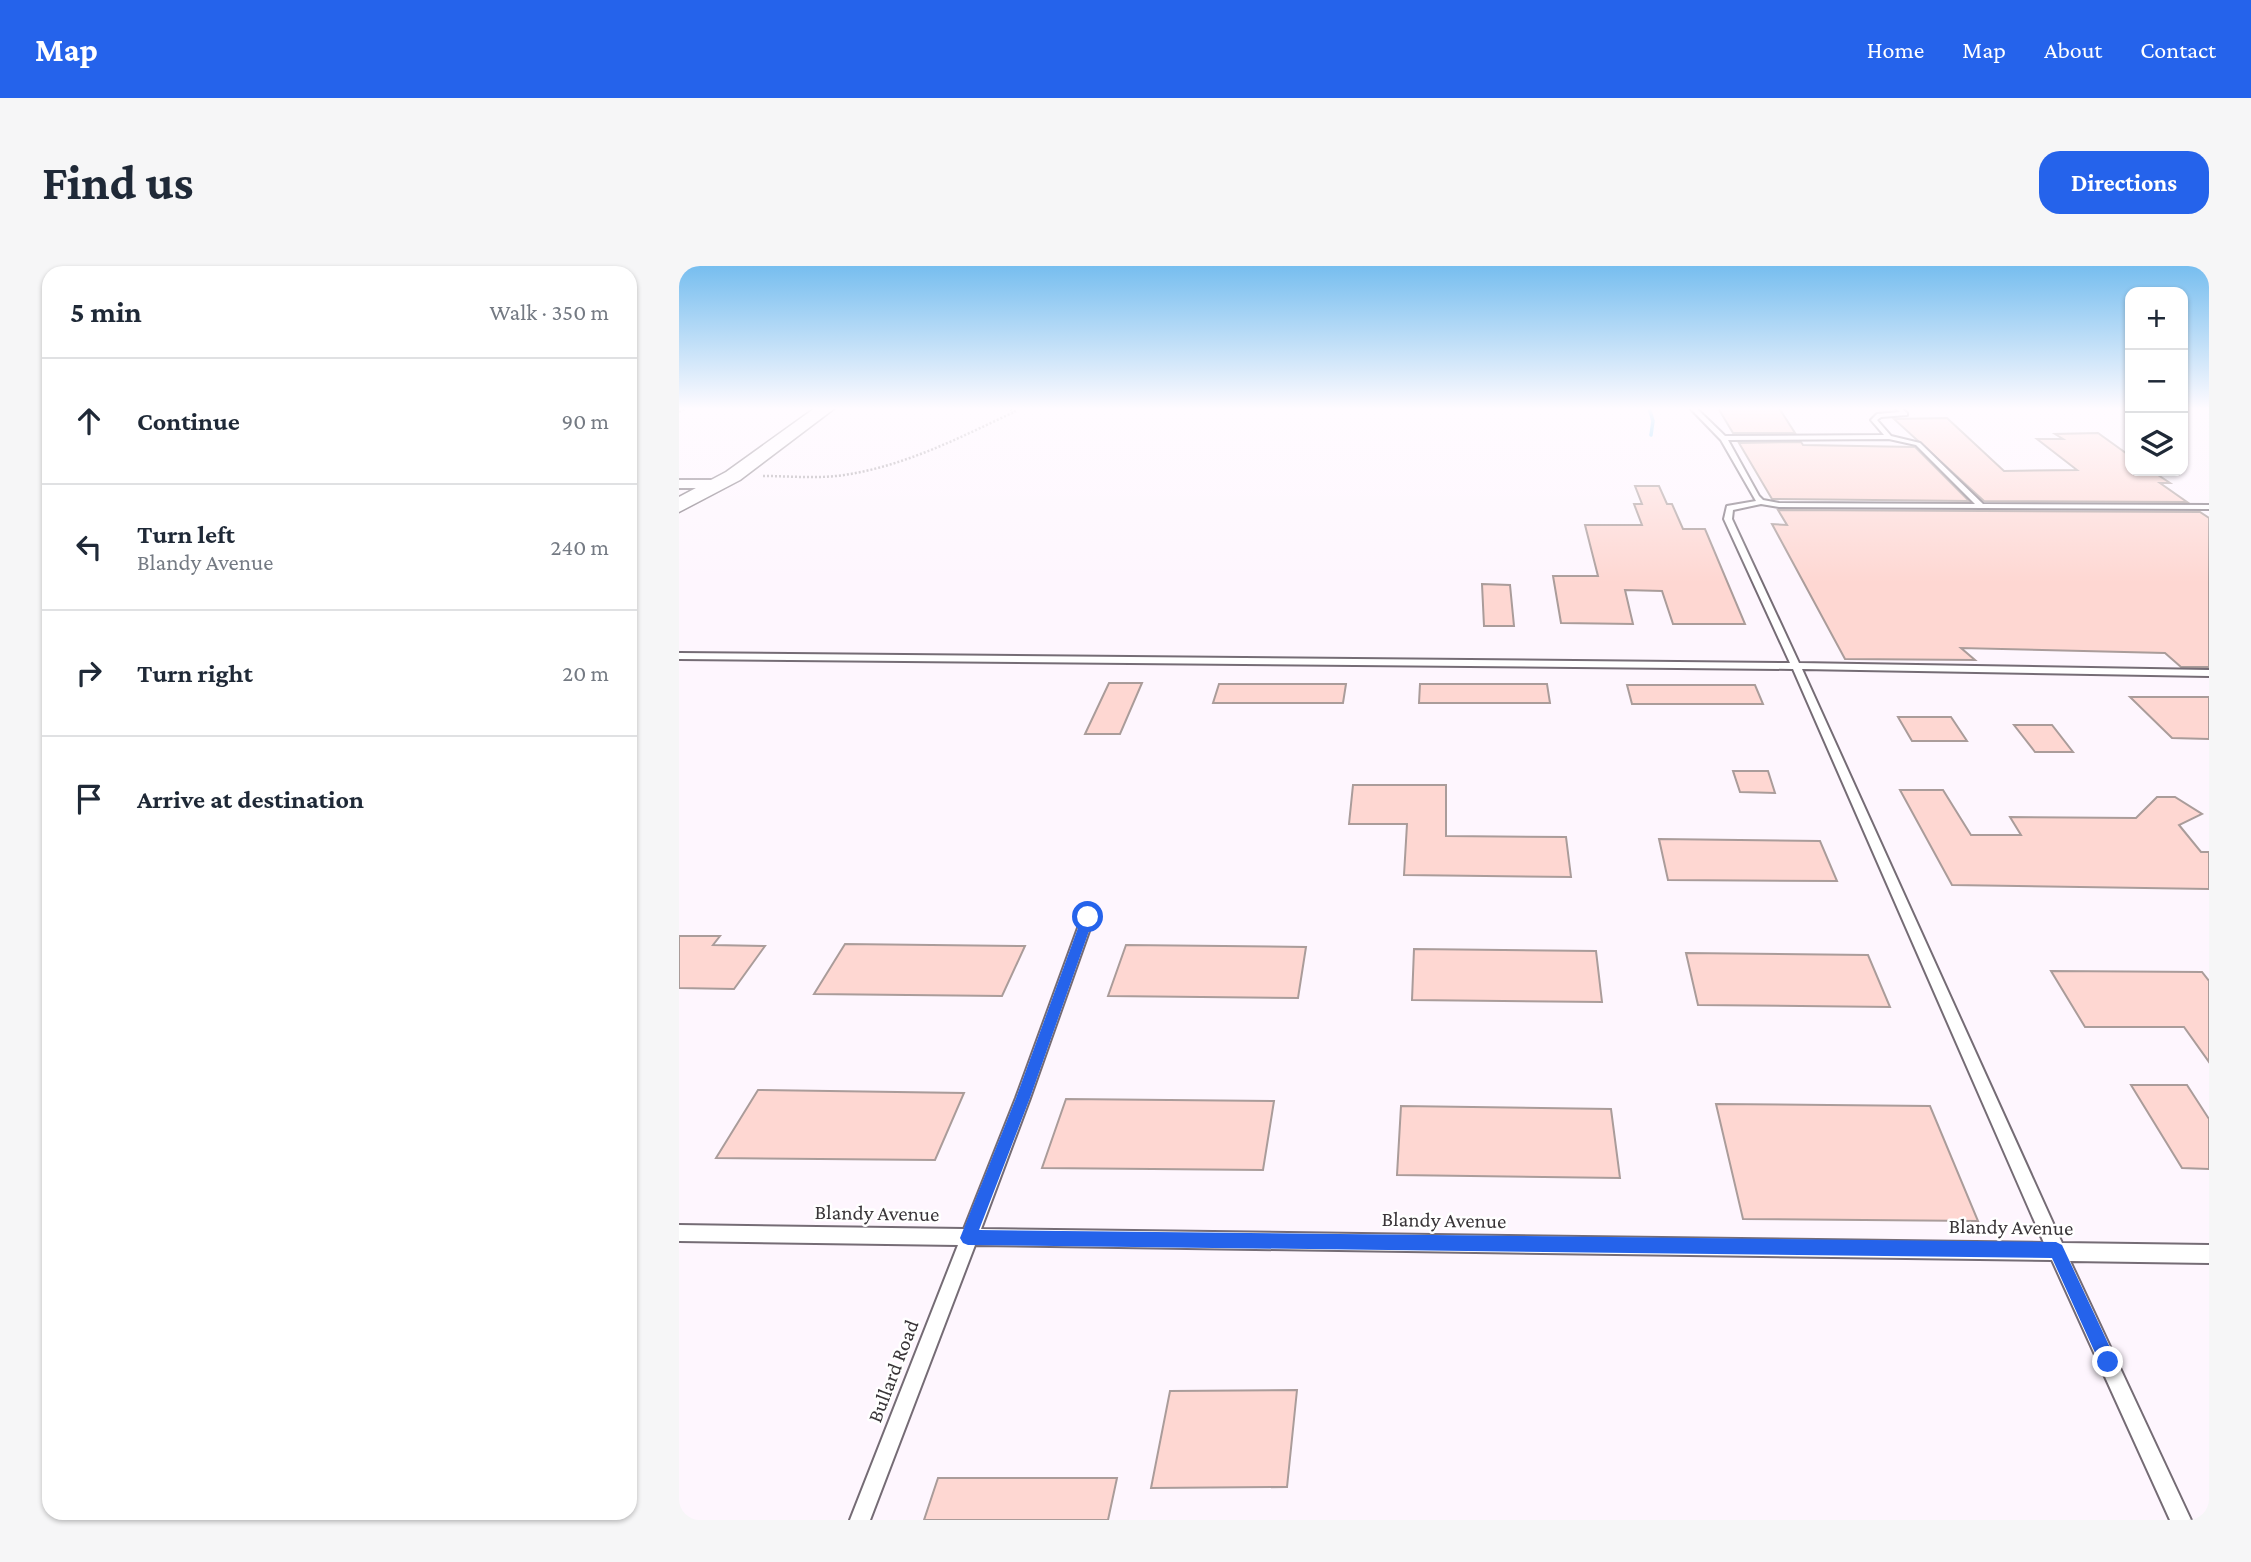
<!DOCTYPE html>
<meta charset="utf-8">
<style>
:root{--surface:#fff;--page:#f6f6f7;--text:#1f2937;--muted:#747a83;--line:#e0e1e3;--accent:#2563eb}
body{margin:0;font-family:"Crimson Pro",serif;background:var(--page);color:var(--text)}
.controls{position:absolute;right:21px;top:21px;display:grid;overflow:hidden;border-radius:14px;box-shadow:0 2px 5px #0004}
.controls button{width:63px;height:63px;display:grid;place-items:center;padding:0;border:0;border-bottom:2px solid var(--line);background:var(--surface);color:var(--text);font:35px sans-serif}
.stop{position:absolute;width:21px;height:21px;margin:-16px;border:5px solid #2563eb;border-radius:50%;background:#fff}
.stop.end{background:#2563eb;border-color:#fff;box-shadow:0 2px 7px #0008}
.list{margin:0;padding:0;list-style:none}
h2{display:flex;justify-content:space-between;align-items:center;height:91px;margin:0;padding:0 28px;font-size:30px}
h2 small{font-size:23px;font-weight:400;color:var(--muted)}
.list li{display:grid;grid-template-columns:46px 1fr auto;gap:21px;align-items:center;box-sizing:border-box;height:126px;padding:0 28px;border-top:2px solid var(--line)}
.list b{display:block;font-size:26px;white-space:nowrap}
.list p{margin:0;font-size:23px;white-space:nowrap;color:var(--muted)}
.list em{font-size:23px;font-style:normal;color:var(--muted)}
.icon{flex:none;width:38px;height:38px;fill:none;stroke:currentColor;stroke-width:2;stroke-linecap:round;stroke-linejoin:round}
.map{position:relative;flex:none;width:1530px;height:1254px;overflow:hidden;border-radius:21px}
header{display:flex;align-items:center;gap:42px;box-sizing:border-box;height:98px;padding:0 35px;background:var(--accent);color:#fff}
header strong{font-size:33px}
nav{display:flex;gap:38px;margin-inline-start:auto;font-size:24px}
.intro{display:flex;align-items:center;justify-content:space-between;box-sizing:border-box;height:168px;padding:0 42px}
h1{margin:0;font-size:49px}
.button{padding:18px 32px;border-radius:21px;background:var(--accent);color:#fff;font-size:24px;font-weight:700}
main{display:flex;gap:42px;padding:0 42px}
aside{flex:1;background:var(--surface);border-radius:21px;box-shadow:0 2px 5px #0004}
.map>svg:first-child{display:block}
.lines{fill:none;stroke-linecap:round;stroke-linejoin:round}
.stream{stroke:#6ecdfa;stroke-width:3.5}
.building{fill:#fed7d2;stroke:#aa9c9a;stroke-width:2}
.lane-casing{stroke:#756c75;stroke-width:4}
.street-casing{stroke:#756c75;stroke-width:4}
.secondary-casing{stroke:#756c75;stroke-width:3}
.path{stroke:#9b959a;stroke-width:2.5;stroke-dasharray:2 2;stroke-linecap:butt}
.lane{fill:#fff;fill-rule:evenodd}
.street{fill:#fff;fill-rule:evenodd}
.secondary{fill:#fff;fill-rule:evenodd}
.route{fill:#2563eb}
.labels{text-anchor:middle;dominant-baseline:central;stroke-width:5;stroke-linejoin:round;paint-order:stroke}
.near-street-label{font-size:21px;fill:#393538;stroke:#fff}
</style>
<header>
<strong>Map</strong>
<nav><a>Home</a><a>Map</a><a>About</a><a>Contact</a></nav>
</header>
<div class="intro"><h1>Find us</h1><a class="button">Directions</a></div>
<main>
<aside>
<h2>5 min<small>Walk · 350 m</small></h2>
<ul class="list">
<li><svg class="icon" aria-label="ahead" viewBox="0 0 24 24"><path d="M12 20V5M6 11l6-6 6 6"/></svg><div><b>Continue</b></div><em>90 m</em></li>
<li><svg class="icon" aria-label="left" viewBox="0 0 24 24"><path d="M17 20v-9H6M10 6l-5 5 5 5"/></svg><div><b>Turn left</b><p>Blandy Avenue</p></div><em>240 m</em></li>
<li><svg class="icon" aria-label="right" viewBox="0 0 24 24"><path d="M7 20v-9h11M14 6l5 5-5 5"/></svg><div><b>Turn right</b></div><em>20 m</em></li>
<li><svg class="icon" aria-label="arrive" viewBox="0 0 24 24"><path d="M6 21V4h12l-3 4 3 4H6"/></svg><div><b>Arrive at destination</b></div></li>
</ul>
</aside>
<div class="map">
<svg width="1530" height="1254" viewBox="0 0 1530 1254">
<rect width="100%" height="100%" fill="#fef6fe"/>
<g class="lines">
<polyline class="stream" points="970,142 974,155 972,169"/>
</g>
<g class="building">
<polygon points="1039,142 1100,142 1116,167 1054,167"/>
<polygon points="1268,152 1325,205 1398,204 1358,173 1384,173 1376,168 1419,167 1451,190 1451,205 1473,205 1491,217 1481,217 1508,236 1305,235 1215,153"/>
<polygon points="1122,176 1124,179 1236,181 1290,235 1093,233 1060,177"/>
<polygon points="956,220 980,220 988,238 993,238 1004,263 1026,263 1066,358 994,358 983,325 946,324 954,358 882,357 874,310 919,310 906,259 963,259 955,238 963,238"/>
<polygon points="1099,244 1521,246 1530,252 1530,401 1502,401 1486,387 1282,382 1296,394 1166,393 1093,258 1108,259"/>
<polygon points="803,318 831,319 835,360 805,360"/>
<polygon points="430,417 463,417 441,468 406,468"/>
<polygon points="540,418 667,418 664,437 534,437"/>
<polygon points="741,418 868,418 871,437 740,437"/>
<polygon points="948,419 1076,419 1084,438 953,438"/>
<polygon points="1451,431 1530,431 1530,473 1493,472"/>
<polygon points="1219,451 1272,451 1288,475 1233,475"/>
<polygon points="1335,459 1373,459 1394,486 1356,486"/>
<polygon points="1054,505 1089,505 1096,527 1061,526"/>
<polygon points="674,519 767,519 767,570 887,571 892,611 725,609 728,558 670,558"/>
<polygon points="1221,524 1264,524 1292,569 1342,569 1331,551 1457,552 1478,531 1496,531 1523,548 1500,559 1522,586 1530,586 1530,623 1273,619"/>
<polygon points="980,573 1141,575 1158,615 989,614"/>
<polygon points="0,670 41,670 34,679 86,680 55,723 0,722"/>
<polygon points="166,678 346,680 323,730 135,728"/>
<polygon points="447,679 627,681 619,732 429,730"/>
<polygon points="735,683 917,685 923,736 733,734"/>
<polygon points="1007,687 1189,689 1211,741 1019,739"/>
<polygon points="1372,705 1523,706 1530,715 1530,796 1505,761 1406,761"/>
<polygon points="1452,819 1508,819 1530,853 1530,903 1503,902"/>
<polygon points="79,824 285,827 256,894 37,892"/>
<polygon points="387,833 595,835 584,904 363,902"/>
<polygon points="1037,838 1251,840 1299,955 1064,953"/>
<polygon points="722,840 932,843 941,912 718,909"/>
<polygon points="618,1124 608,1221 472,1222 491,1125"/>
<polygon points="259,1212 438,1212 429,1254 245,1254"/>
</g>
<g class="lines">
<defs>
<path id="lane" d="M1011 142H1017L1046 170 1205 169 1192 154 1198 148 1221 146 1216 142H1222L1228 147V149L1202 151 1198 154 1212 170 1241 177 1304 238 1530 239V243L1100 241 1082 238 1054 244 1053 253 1120 397 1530 404V410L1123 403 1383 977 1530 979V997L1391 995 1512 1254H1491L1373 994 296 979 191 1254H171L279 979 0 975V959L285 963 337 832 403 651 405 648H413L415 651 351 832 302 963 1365 977 1114 403 0 393V387L1111 397 1045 253 1048 240 1077 235 1042 174ZM1210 173 1237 179 1296 238 1100 237 1084 234 1080 230 1049 174Z"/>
<polygon id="street" points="0,214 37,214 44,218 37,222 0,222"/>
<polygon id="secondary" points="136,142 156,142 61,214 0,246 0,231 47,206"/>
</defs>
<use href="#lane" class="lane-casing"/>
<use href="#street" class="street-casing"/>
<use href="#secondary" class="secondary-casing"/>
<g class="path">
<polyline points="323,142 336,145"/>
<polyline points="0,146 7,142"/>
<path d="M84 210C111 210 138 213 165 209 226 200 282 171 337 145"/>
</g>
<use href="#lane" class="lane"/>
<use href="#street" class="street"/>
<use href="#secondary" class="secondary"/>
</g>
<linearGradient id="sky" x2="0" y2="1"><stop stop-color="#77beef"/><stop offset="0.45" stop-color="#fffbff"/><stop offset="1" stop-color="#fffbff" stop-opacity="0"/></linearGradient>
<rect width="1530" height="317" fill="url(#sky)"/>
<polygon class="route" points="409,647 415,651 351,832 300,964 1377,976 1383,979 1435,1090 1437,1096 1435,1102 1429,1104 1423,1102 1373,992 289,979 284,977 281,972 337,832 403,651"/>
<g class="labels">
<g class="near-street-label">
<text transform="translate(198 947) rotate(1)">Blandy Avenue</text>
<text transform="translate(765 954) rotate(1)">Blandy Avenue</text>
<text transform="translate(1332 961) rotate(1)">Blandy Avenue</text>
<text transform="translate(214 1105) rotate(-69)">Bullard Road</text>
</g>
</g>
</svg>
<div class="controls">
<button>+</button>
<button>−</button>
<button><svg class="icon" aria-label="layers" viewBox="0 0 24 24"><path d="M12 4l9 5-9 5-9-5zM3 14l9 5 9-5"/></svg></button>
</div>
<div class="stop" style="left:409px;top:651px"></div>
<div class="stop end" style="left:1429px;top:1096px"></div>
</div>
</main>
